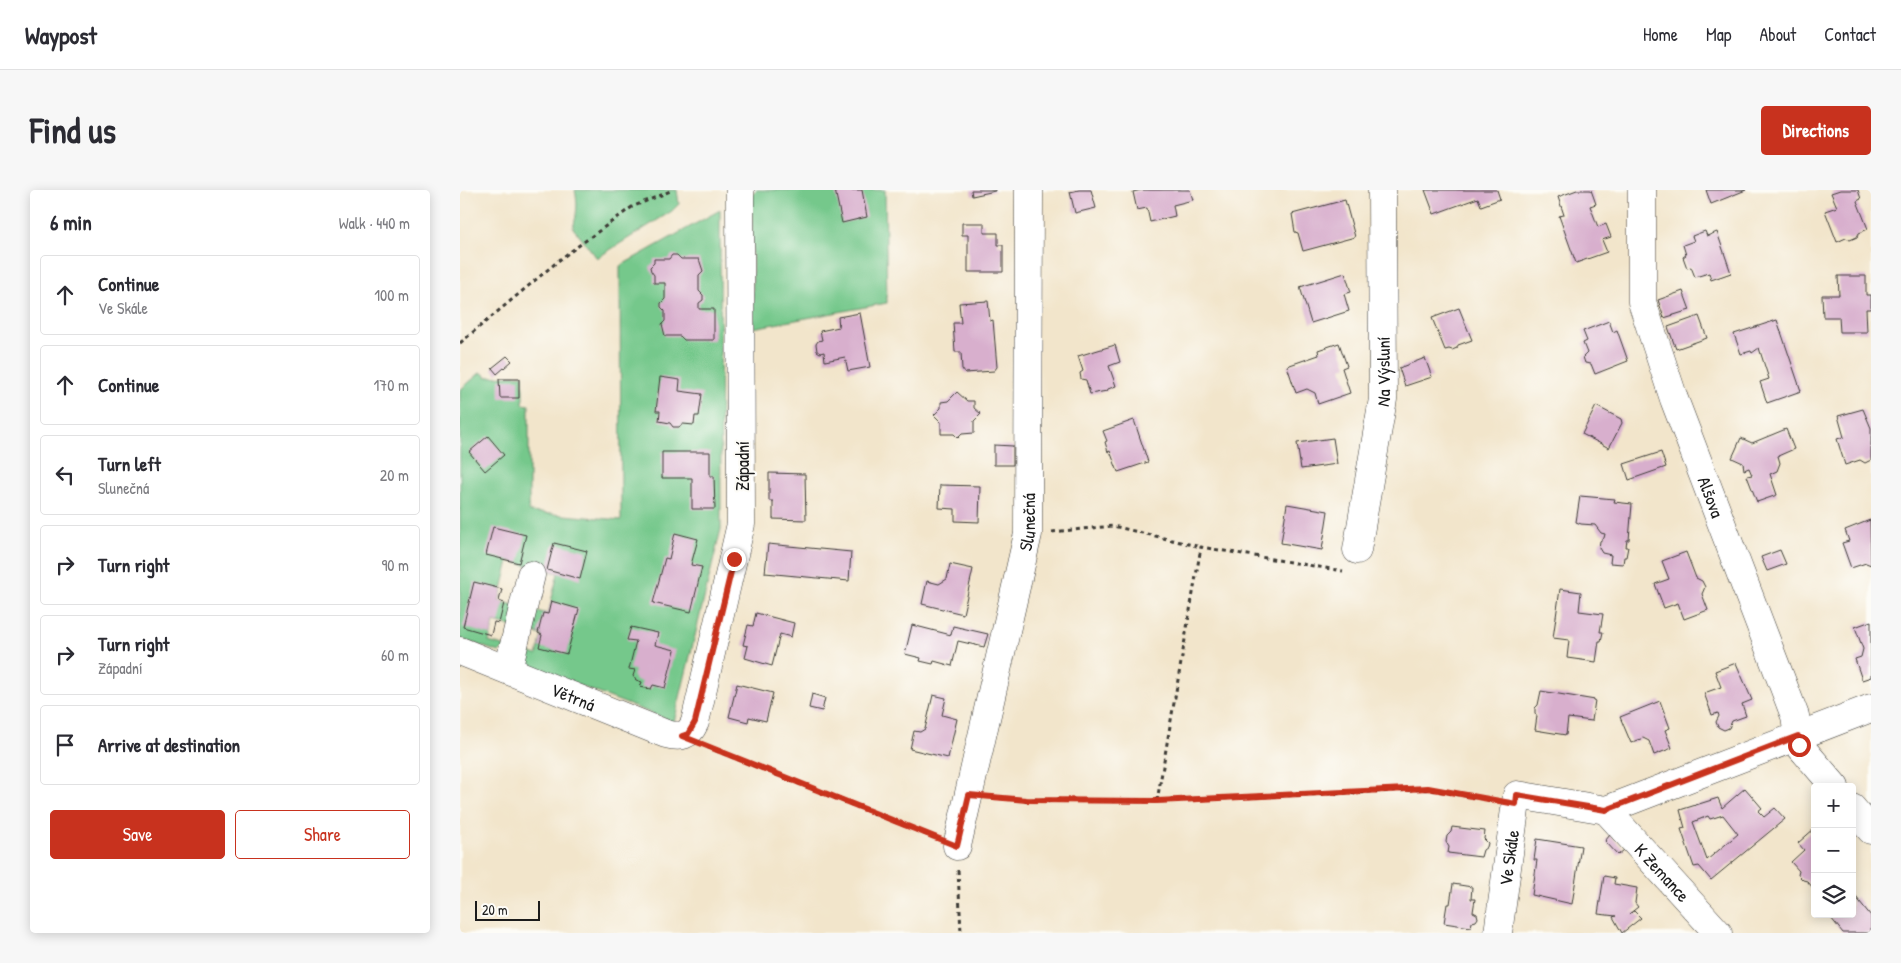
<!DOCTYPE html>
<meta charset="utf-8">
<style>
:root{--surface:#fff;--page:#f7f7f7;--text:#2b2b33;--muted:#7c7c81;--line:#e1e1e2;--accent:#c8321e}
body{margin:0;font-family:"Patrick Hand",sans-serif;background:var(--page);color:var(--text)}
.controls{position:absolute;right:15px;bottom:15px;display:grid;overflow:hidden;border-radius:5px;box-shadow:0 2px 12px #0003}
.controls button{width:45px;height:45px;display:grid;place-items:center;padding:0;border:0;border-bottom:1px solid var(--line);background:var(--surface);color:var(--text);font:25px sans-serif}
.scale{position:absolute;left:15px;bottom:12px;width:65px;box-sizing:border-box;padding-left:5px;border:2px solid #1c1c1c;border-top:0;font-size:14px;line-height:18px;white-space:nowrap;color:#1c1c1c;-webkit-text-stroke:4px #fdfcf7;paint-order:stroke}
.stop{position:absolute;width:15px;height:15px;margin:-11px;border:4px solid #c8321e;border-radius:50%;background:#fff}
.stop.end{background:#c8321e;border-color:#fff;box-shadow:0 1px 5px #0008}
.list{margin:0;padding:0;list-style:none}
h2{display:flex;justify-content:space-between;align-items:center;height:65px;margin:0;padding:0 20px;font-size:21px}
h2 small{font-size:16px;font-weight:400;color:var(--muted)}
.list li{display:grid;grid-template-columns:32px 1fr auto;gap:15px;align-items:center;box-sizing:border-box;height:80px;margin:0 10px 10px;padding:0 10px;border:1px solid var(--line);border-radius:5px}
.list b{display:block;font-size:19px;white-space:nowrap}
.list p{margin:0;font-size:16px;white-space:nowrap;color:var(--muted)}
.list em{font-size:16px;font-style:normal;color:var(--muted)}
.actions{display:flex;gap:10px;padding:15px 20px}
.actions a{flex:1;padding:11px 0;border:1px solid var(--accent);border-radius:5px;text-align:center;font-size:18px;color:var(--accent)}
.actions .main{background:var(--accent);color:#fff}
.icon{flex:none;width:28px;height:28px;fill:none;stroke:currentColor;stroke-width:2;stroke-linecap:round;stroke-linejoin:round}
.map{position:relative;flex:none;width:1411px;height:743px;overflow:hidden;border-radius:5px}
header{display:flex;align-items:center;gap:30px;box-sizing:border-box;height:70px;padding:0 25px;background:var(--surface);border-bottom:1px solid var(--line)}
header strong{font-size:24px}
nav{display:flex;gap:28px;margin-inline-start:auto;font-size:18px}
.intro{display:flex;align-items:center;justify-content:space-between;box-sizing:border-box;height:120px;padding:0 30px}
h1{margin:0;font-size:35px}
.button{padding:12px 22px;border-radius:5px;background:var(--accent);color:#fff;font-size:18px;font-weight:700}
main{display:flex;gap:30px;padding:0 30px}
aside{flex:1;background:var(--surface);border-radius:5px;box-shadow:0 2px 12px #0003}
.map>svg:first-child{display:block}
.green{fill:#74c88b;stroke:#487254}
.building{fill:#d8afcd;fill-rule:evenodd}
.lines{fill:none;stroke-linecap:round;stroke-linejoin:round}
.minor-casing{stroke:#3c3a36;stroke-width:29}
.path{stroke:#3c3a36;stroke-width:3;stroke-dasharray:4 4;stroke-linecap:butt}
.minor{stroke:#fff;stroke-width:28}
.route{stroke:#c8321e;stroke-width:6}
.labels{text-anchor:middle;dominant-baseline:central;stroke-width:4.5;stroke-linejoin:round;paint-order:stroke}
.street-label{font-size:18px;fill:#1c1c1c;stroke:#fdfcf7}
</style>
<header>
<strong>Waypost</strong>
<nav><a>Home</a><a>Map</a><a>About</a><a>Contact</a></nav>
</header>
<div class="intro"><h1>Find us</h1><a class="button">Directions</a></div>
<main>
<aside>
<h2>6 min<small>Walk · 440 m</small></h2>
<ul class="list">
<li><svg class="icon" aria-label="ahead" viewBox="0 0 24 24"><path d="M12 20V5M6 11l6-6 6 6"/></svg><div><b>Continue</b><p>Ve Skále</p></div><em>100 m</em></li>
<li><svg class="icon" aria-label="ahead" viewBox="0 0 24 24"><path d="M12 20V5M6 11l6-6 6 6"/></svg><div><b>Continue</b></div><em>170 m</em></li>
<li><svg class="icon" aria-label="left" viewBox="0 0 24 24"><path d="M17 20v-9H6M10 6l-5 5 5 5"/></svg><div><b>Turn left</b><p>Slunečná</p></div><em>20 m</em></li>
<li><svg class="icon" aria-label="right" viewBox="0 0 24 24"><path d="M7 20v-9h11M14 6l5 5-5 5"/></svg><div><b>Turn right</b></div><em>90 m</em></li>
<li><svg class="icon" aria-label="right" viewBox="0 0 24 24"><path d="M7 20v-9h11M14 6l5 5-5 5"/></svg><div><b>Turn right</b><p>Západní</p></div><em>60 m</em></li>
<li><svg class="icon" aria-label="arrive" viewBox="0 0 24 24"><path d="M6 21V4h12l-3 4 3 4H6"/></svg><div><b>Arrive at destination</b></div></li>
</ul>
<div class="actions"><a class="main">Save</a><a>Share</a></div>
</aside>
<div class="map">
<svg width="1411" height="743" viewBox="0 0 1411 743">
<rect width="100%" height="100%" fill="#fdfcf7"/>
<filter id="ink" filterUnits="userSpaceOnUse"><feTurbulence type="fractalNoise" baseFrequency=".02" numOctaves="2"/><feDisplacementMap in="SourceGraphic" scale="10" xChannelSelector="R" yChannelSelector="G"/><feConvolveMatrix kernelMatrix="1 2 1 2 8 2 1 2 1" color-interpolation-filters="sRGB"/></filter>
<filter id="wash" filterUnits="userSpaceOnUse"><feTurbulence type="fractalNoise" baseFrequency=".0096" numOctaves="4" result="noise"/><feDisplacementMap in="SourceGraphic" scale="20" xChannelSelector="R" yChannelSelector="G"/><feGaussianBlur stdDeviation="1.12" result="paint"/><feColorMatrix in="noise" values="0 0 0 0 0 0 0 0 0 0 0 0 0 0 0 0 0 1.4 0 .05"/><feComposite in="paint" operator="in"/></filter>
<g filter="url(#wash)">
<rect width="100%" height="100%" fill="#f2e5cb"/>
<g class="green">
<path d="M115 0H217L219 14 212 21 137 68 113 38C117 25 118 13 115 0Z"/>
<polygon points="296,0 425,0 427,113 293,138 292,4"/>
<polygon points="260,20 261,339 214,532 65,475 59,459 77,465 82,445 64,440 69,419 88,424 98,383 49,371 39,411 58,416 53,437 34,432 29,452 47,457 39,462 0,449 0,200 21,182 27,187 63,185 63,214 69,215 69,322 161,330 160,76"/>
</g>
<g id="blocks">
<g class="building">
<polygon points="375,0 402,0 407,27 382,33"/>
<polygon points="511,0 535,0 535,1 512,6"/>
<polygon points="619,0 631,0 636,18 615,23 610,2"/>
<polygon points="681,0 730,0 733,10 713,15 715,26 690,32 687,18 677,20 673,2"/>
<polygon points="965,0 1037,0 1040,9 1021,16 1018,8 974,24"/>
<polygon points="1117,0 1131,0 1136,14 1130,16 1138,37 1146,34 1151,47 1142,50 1147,62 1116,73 1099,26 1104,25 1098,7"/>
<polygon points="1246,0 1286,0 1251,14"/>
<polygon points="1380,0 1398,0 1401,9 1397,11 1408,39 1399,43 1397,47 1390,50 1386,48 1377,52 1365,21 1377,17 1371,3"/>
<polygon points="885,10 895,47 843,61 838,43 835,42 832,24"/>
<polygon points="502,33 524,33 524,43 538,43 538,55 543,55 543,82 508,82 508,45 502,45"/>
<polygon points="1245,41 1247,46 1257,42 1271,83 1251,90 1249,83 1235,87 1231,77 1227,78 1223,67 1226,65 1223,55 1234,51 1232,46"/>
<polygon points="212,65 217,65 221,69 239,69 243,81 239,85 239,101 243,105 243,110 239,113 239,119 254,119 254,150 224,150 220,146 205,146 202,134 205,131 205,121 201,117 201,113 205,109 205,93 194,93 194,85 191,81 190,77 194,73 194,69 209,69"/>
<polygon points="885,83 891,102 884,104 889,121 851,133 840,97"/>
<polygon points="1378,86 1406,86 1406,105 1411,105 1411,119 1406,119 1407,142 1380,142 1379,127 1363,127 1362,105 1379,105"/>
<polygon points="1223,101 1230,120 1204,128 1198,110"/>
<polygon points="528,111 530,131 533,130 537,177 534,181 505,183 502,179 501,162 495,162 493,133 501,133 499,113"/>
<polygon points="999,118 1012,150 998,155 997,158 992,160 989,159 985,160 972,128"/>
<polygon points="400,123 410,177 388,181 385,167 365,171 364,162 360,163 357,161 356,154 358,151 362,150 360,141 379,137 378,127"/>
<polygon points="1239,126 1247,148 1216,159 1208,137"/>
<polygon points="1317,130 1341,201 1307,213 1300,192 1309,189 1299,158 1292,163 1291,161 1281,164 1274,144"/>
<polygon points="1149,131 1153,142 1157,140 1168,171 1135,184 1131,174 1125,173 1123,167 1127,163 1123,153 1127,151 1123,141"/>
<polygon points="879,153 887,176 882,178 890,203 858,214 855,203 847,199 836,203 827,176 859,165 858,160"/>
<polygon points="655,155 660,172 649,176 656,196 648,199 647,201 630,204 626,190 621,189 620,183 623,181 618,166"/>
<polygon points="47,166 52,171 37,184 32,178"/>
<polygon points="965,168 972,187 945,196 939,178"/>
<polygon points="200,187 220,190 219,201 242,204 239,226 235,226 234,235 223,234 219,237 213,237 210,233 199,231 200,221 196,221"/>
<polygon points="39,189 59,189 59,208 40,208"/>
<polygon points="497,202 507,211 514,211 514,218 521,224 514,231 514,243 502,244 498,248 494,244 481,244 481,232 474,225 481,218 481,212 488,211"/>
<polygon points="1136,216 1161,229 1162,233 1149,258 1122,244"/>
<polygon points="1403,219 1411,238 1411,270 1405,273 1400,270 1385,275 1377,249 1384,247 1378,226"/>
<polygon points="674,230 688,272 658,282 650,261 648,262 645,252 647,251 643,241"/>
<polygon points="1326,239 1334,259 1318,266 1320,273 1317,281 1310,284 1317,305 1297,312 1287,286 1292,285 1289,278 1284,280 1283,273 1272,268 1281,248 1292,253"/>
<polygon points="28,246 44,265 25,281 9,262"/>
<polygon points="873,248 877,274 841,279 837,253"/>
<polygon points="534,255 553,256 553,275 534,275"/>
<polygon points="202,262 250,262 250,286 254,286 255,319 232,319 232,288 202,288"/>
<polygon points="1201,262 1206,277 1169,290 1164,274"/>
<polygon points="309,283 345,284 346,330 313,329 313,311 309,311"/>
<polygon points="480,295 520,296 519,332 495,331 495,319 479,318"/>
<polygon points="1120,306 1155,309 1154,312 1172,314 1169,350 1167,350 1166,357 1168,357 1166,367 1164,367 1163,374 1150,373 1151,365 1142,363 1139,358 1140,351 1144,348 1145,344 1141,343 1135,335 1121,334 1116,332"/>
<polygon points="827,314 868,321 862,360 821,353"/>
<polygon points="1410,330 1411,375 1406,373 1391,378 1382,353 1389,351 1385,340"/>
<polygon points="33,337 66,345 59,373 26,365"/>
<polygon points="215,343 238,349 231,375 242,377 231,422 193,413 205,368 209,369"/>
<polygon points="94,353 127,361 120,389 87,380"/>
<polygon points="308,354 391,362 389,391 305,383"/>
<polygon points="1320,360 1326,374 1307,381 1301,367"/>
<polygon points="1226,362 1236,388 1242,391 1245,397 1242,404 1248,420 1224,429 1218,413 1204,418 1195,394 1209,389 1202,371"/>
<polygon points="490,374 513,379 503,424 462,414 467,391 479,394 487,389"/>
<polygon points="14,392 42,399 39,411 44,413 39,433 34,432 31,445 3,437"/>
<polygon points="1100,399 1121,402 1119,421 1143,424 1140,442 1143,442 1141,451 1139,451 1136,472 1107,468 1109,450 1093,448"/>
<polygon points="91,411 119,419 107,464 79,457 82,445 78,443 83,423 88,424"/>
<polygon points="296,423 334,433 331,447 320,444 312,476 285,468 288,456 283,455 288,435 293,436"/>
<polygon points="1411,431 1411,487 1402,490 1395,469 1401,467 1403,459 1395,437"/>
<polygon points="452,435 491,445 493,436 528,444 524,457 498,451 492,476 474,471 473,474 460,471 461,468 445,464"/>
<polygon points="171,437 198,443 195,455 215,460 205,498 193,495 191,499 180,497 182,492 176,490 173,486 175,480 169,479 176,451 167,450"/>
<polygon points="1276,473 1292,510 1282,514 1286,526 1272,531 1269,538 1264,540 1258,537 1256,532 1259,526 1258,523 1252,525 1244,503 1261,497 1255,481"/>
<polygon points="277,494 313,503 306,531 289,527 288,532 269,527"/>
<polygon points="1081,501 1135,510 1132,531 1108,528 1106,545 1075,540 1077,526 1075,523 1075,518 1078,515"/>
<polygon points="352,504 365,508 362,521 349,518"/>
<polygon points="473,505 486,508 482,525 497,529 488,568 450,559 454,541 460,542 465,539"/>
<polygon points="1200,511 1210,538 1205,540 1212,558 1194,565 1189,551 1183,548 1171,553 1160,527"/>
<path d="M1285 598 1302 618 1298 621 1304 627 1315 618 1325 629 1251 690 1239 676 1234 677 1221 639 1225 638 1220 620 1258 608 1262 618ZM1263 625 1278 644 1247 670 1233 632 1248 626 1250 629Z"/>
<polygon points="992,637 1025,641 1024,649 1028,653 1027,657 1023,660 1021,667 988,663 989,657 986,652 987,646 991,642"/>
<polygon points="1355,638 1355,700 1347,691 1343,690 1338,685 1339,681 1331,672 1344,660 1338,653"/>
<polygon points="1150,645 1164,660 1158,665 1145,651"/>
<polygon points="1077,649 1121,656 1112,714 1072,705 1077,670 1074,670"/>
<polygon points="1144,686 1155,688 1154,694 1177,698 1175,713 1178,717 1169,724 1174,721 1181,728 1162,743 1153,727 1156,726 1138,724"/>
<polygon points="993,694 1012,697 1011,709 1015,709 1013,722 1017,724 1018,728 1016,731 1012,732 1011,737 984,733 987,714 990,714"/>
<polygon points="1396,707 1411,726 1411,743 1383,743 1371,728 1376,724 1392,724 1392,710"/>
</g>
</g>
</g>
<g filter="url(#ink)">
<use href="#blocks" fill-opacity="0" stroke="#3c3a36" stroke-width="1"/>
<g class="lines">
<defs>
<g id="minor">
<path id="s1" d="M1182 0V112L1214 209 1335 526 1339 555 1375 597"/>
<path id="s2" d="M897 360 923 209 922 0"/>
<path id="s3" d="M0 461 206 544C221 548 229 546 235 532L281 334 280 0"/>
<polyline points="48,480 71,385"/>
<polyline points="1392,618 1411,640"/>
<path id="s4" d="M1146 620 1258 743"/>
<path id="s5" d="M497 656 568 344 569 0"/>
<path id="s6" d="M1038 743 1057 605 1146 620 1411 518"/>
</g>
</defs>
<use href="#minor" class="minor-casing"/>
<g class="path">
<polyline points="0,153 103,67 172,17 213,0"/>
<polyline points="592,342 653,336 741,357"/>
<polyline points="248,557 474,647"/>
<polyline points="532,607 566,610 697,611 968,599 1031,610"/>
<polyline points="697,611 741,357 883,381"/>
<polyline points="498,680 501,743"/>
</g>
<use href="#minor" class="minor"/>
</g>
</g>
<g class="lines" filter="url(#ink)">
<polyline class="route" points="274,369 235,532 228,544 222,546 497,656 509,605 566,610 697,611 968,598 1056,614 1057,605 1146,620 1338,546 1339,555"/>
</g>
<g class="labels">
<g class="street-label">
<text stroke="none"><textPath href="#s2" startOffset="181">Na Výsluní</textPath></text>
<text transform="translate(282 276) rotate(-90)">Západní</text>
<text stroke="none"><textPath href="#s1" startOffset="319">Alšova</textPath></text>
<text stroke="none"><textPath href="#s5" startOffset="332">Slunečná</textPath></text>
<text stroke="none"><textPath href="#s3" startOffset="122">Větrná</textPath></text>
<text stroke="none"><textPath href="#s6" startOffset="76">Ve Skále</textPath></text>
<text stroke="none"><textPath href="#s4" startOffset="84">K Zemance</textPath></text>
</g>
</g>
</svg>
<div class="controls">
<button>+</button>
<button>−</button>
<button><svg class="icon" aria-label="layers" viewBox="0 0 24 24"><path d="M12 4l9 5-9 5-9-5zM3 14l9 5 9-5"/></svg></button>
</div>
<div class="scale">20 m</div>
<div class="stop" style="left:1339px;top:555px"></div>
<div class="stop end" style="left:274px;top:369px"></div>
</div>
</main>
